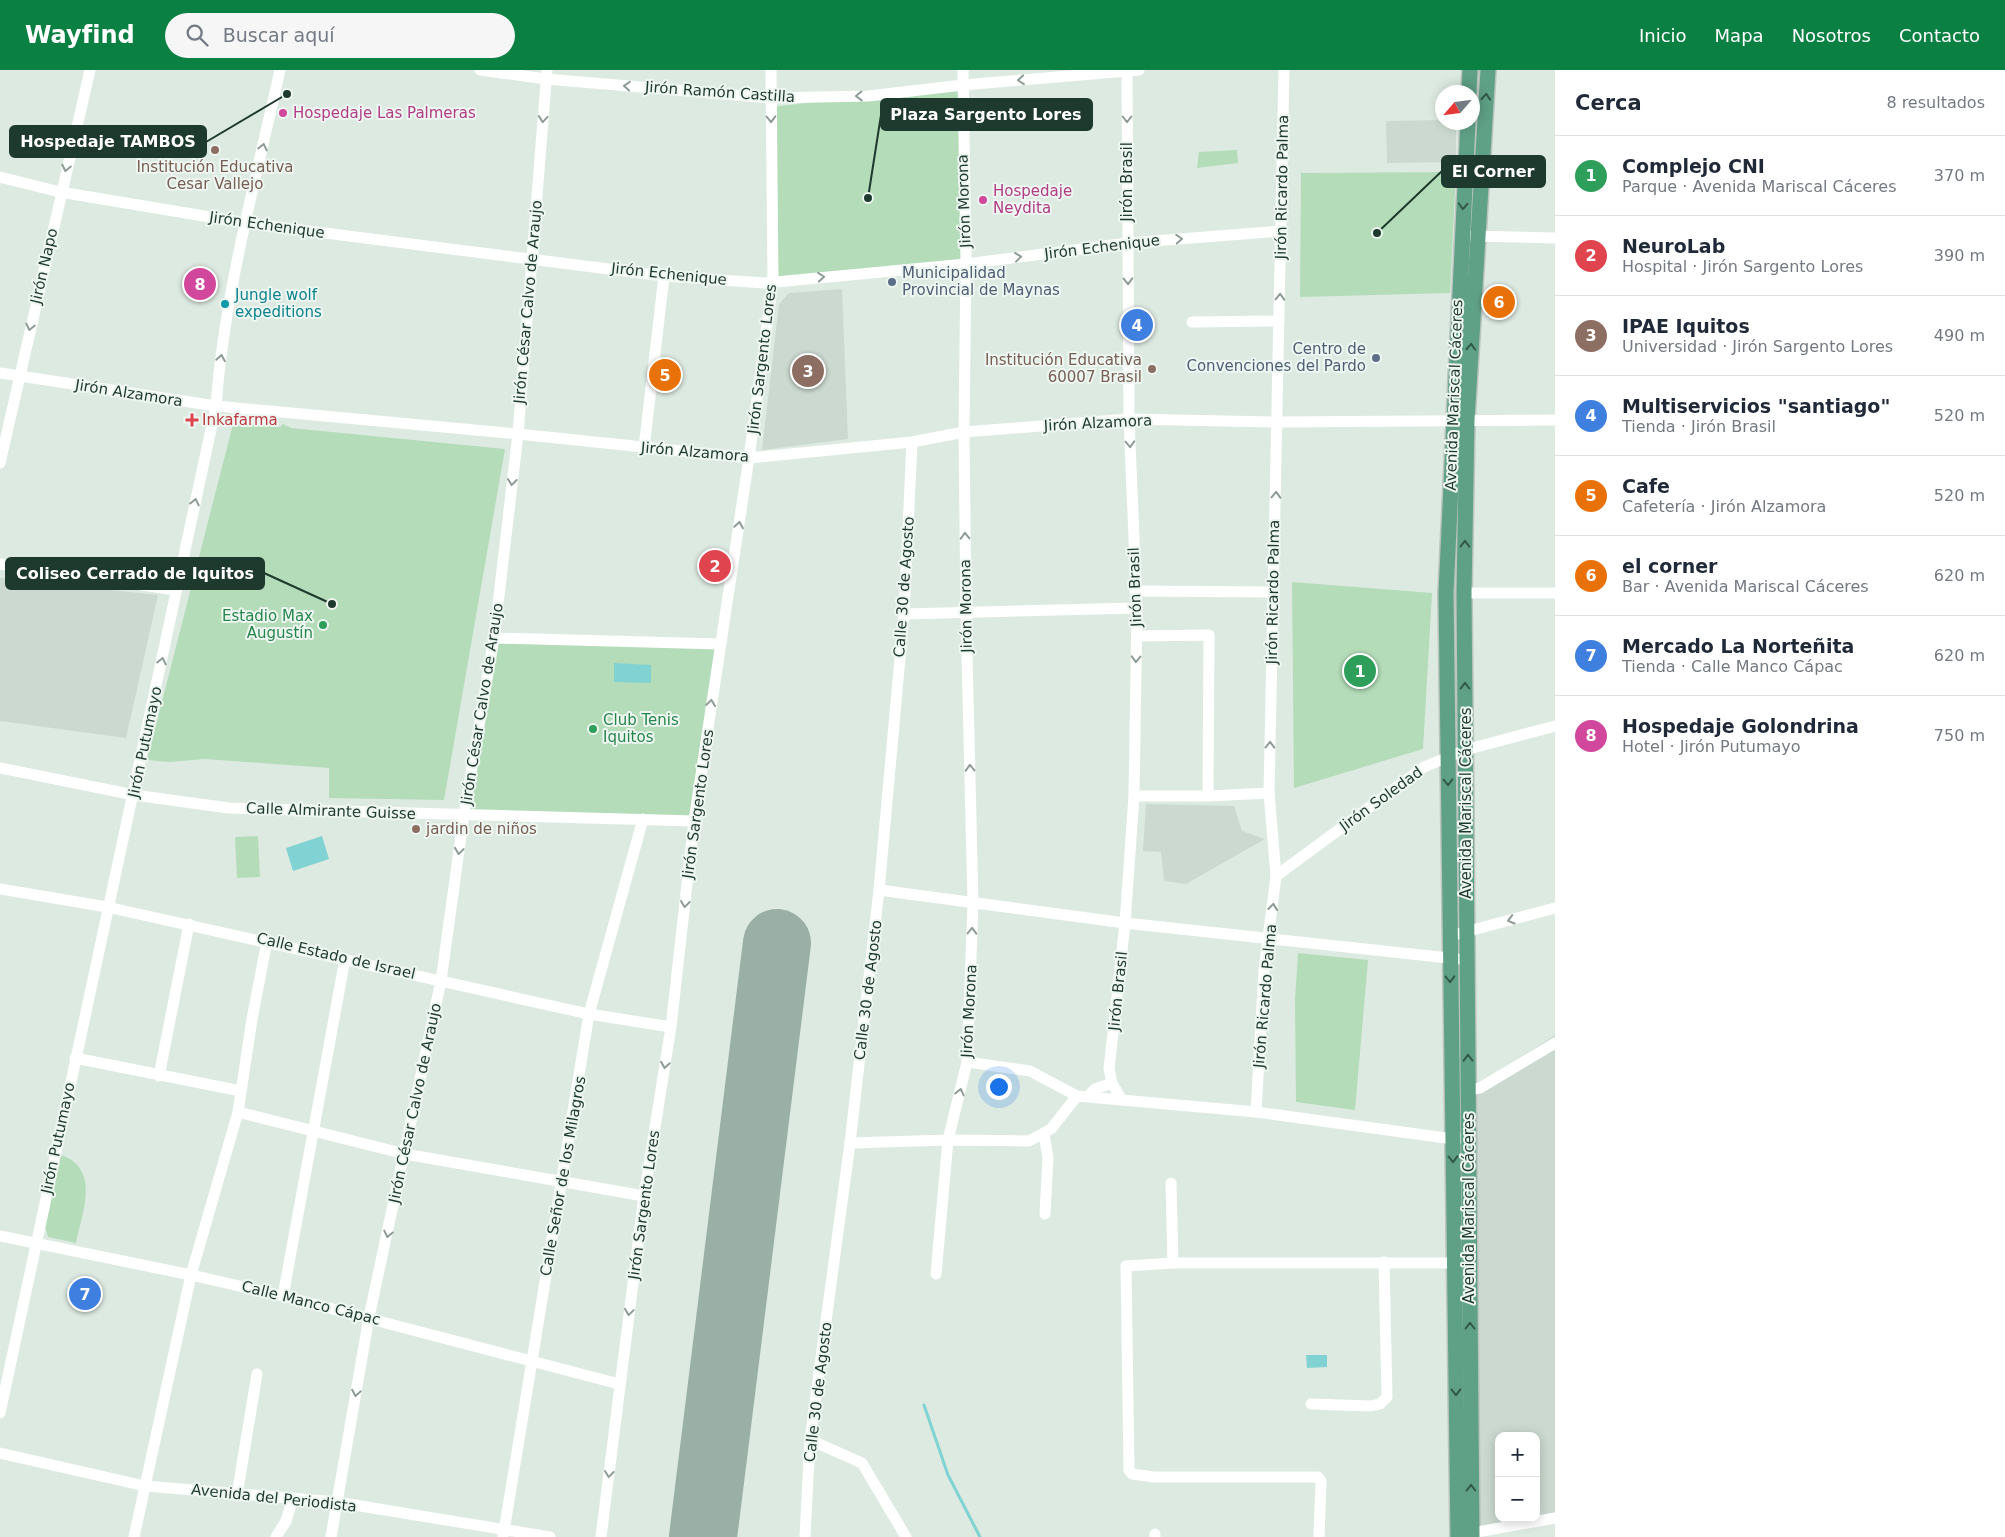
<!DOCTYPE html>
<html lang="es">
<meta charset="utf-8">
<style>
:root{--surface:#fff;--page:#f6f6f7;--text:#1f2937;--muted:#747a83;--line:#e0e1e3;--accent:#0b8043}
body{margin:0;font-family:"DejaVu Sans",sans-serif;background:var(--page);color:var(--text)}
.controls{position:absolute;right:15px;bottom:15px;display:grid;overflow:hidden;border-radius:10px;box-shadow:0 2px 12px #0003}
.controls button{width:45px;height:45px;display:grid;place-items:center;padding:0;border:0;border-bottom:1px solid var(--line);background:var(--surface);color:var(--text);font:25px sans-serif}
.compass{position:absolute;left:1435px;top:15px;width:45px;height:45px;border-radius:50%;background:var(--surface);box-shadow:0 2px 12px #0003;rotate:242deg}
.you{position:absolute;left:998px;top:1016px;width:18px;height:18px;margin:-12px;border:4px solid #fff;border-radius:50%;background:#1a73e8;box-shadow:0 0 0 8px #1a73e833}
.badge{display:grid;place-items:center;width:32px;height:32px;border-radius:50%;background:var(--accent);color:#fff;font-size:16px;font-weight:700}
.pin{position:absolute;translate:-50% -50%;border:2px solid #fff;box-shadow:0 1px 5px #0006}
.list{margin:0;padding:0;list-style:none}
h2{display:flex;justify-content:space-between;align-items:center;height:65px;margin:0;padding:0 20px;font-size:21px}
h2 small{font-size:16px;font-weight:400;color:var(--muted)}
.list li{display:grid;grid-template-columns:32px 1fr auto;gap:15px;align-items:center;box-sizing:border-box;height:80px;padding:0 20px;border-top:1px solid var(--line)}
.list b{display:block;font-size:19px;white-space:nowrap}
.list p{margin:0;font-size:16px;white-space:nowrap;color:var(--muted)}
.list em{font-size:16px;font-style:normal;color:var(--muted)}
.icon{flex:none;width:28px;height:28px;fill:none;stroke:currentColor;stroke-width:2;stroke-linecap:round;stroke-linejoin:round}
.map{position:relative;flex:none;width:1555px;height:1467px;overflow:hidden}
header{display:flex;align-items:center;gap:30px;box-sizing:border-box;height:70px;padding:0 25px;background:var(--accent);color:#fff}
header strong{font-size:24px}
nav{display:flex;gap:28px;margin-inline-start:auto;font-size:18px}
.search{width:350px;height:45px;background:var(--page);display:flex;align-items:center;gap:12px;box-sizing:border-box;padding:0 18px;border-radius:28px;color:var(--muted);font-size:19px}
main{display:flex}
aside{flex:1;background:var(--surface)}
.map>svg:first-child{display:block}
.built{fill:#cbd9d0;fill-rule:evenodd}
.green{fill:#b4dcb9}
.water{fill:#81d2d2}
.lines{fill:none;stroke-linecap:round;stroke-linejoin:round}
.stream{stroke:#81d2d2;stroke-width:3}
.runway{stroke:#9ab0a6;stroke-width:68}
.major-casing{stroke:#bcc4c0;stroke-width:18}
.minor{stroke:#fff;stroke-width:11}
.major{stroke:#5fa186;stroke-width:15}
.oneway{stroke:#8e9c96}
.oneway2{stroke:#325848}
.hotel-dot{fill:#d1479c;stroke:#edf6f0;stroke-width:2}
.education-dot{fill:#8d6e63;stroke:#edf6f0;stroke-width:2}
.service-dot{fill:#5c6f8a;stroke:#edf6f0;stroke-width:2}
.culture-dot{fill:#0f9aa8;stroke:#edf6f0;stroke-width:2}
.health-dot{fill:#e0444e;stroke:#edf6f0;stroke-width:2}
.leisure-dot{fill:#2e9e5b;stroke:#edf6f0;stroke-width:2}
.labels{text-anchor:middle;dominant-baseline:central;stroke-width:4;stroke-linejoin:round;paint-order:stroke}
.street-label{font-size:15px;fill:#1e392e;stroke:#edf6f0}
.hotel-label{font-size:15px;fill:#b23c85;stroke:#edf6f0;text-anchor:start}
.education-label{font-size:15px;fill:#785e54;stroke:#edf6f0}
.service-label{font-size:15px;fill:#4e5e75;stroke:#edf6f0;text-anchor:start}
.culture-label{font-size:15px;fill:#0d838f;stroke:#edf6f0;text-anchor:start}
.health-label{font-size:15px;fill:#be3a42;stroke:#edf6f0;text-anchor:start}
.leisure-label{font-size:15px;fill:#27864d;stroke:#edf6f0;text-anchor:end}
.leader{fill:none;stroke:#1e392e;stroke-width:2}
.callout-dot{fill:#1e392e;stroke:#edf6f0;stroke-width:2}
.callout{fill:#1e392e;stroke:#1e392e;stroke-width:2}
.callout-label{font-size:16px;text-anchor:middle;font-weight:bold;fill:#fff}
</style>
<header>
<strong>Wayfind</strong>
<div class="search"><svg class="icon" aria-label="search" viewBox="0 0 24 24"><circle cx="10" cy="10" r="6"/><path d="M15 15l6 6"/></svg>Buscar aquí</div>
<nav><a>Inicio</a><a>Mapa</a><a>Nosotros</a><a>Contacto</a></nav>
</header>
<main>
<div class="map">
<svg width="1555" height="1467" viewBox="0 0 1555 1467">
<rect width="100%" height="100%" fill="#ddeae2"/>
<g class="built">
<polygon points="1442,50 1442,52 1456,53 1456,92 1387,93 1386,51"/>
<polygon points="842,219 848,369 762,380 779,234 789,223"/>
<polygon points="0,508 158,525 126,668 0,651"/>
<polygon points="1146,734 1234,736 1242,761 1265,769 1186,814 1164,811 1161,782 1143,781"/>
<path d="M1555 965V1445L1477 1460 1473 1017ZM1499 1366H1536V1448H1499Z"/>
</g>
<g class="green">
<polygon points="963,15 966,194 773,211 771,37"/>
<polygon points="1237,80 1238,93 1197,98 1199,82"/>
<polygon points="1456,102 1450,223 1300,227 1301,103"/>
<polygon points="225,351 280,357 283,354 291,358 505,379 444,730 329,728 329,698 205,689 169,692 147,690 233,354"/>
<polygon points="1292,512 1432,523 1423,679 1294,718"/>
<polygon points="494,568 720,574 694,751 464,744"/>
<polygon points="258,766 260,807 237,808 235,767"/>
<polygon points="1298,883 1368,890 1355,1040 1296,1032 1295,930"/>
<path d="M59 1084C101 1098 83 1140 76 1173L48 1167 44 1153Z"/>
</g>
<g class="water">
<polygon points="614,593 651,595 651,613 614,612"/>
<polygon points="322,766 329,789 293,801 286,778"/>
<polygon points="1306,1285 1327,1285 1327,1297 1307,1298"/>
</g>
<g class="lines">
<polyline class="stream" points="924,1335 948,1405 980,1467"/>
<polyline class="runway" points="703,1467 777,873"/>
<defs>
<g id="major">
<polyline points="1469,22 1470,0"/>
<polyline points="1458,1467 1446,523 1468,52"/>
<polyline points="1472,1467 1464,523 1467,350 1488,0"/>
</g>
</defs>
<use href="#major" class="major-casing"/>
<g class="minor">
<polyline points="480,0 546,9 771,28 868,26 963,15 1139,0"/>
<polyline points="0,107 60,122 246,153 664,206 765,213 966,194 1128,173 1281,161"/>
<polyline points="1471,166 1555,168"/>
<polyline points="1192,252 1279,251"/>
<polyline points="0,303 216,336 518,364 749,388 912,372 964,362 1129,349 1278,352 1555,350"/>
<polyline points="644,378 664,206"/>
<polyline points="0,393 90,0"/>
<polyline points="0,494 176,520"/>
<polyline points="1135,521 1273,522"/>
<polyline points="1464,523 1555,523"/>
<polyline points="904,544 1137,538"/>
<polyline points="1137,566 1209,565 1208,726"/>
<polyline points="494,568 720,574"/>
<polyline points="0,698 134,725 229,738 694,751"/>
<polyline points="1134,726 1208,726 1269,723"/>
<polyline points="1276,806 1424,697 1465,680 1555,656"/>
<polyline points="0,819 107,837 589,944 671,957"/>
<polyline points="879,820 1125,853 1458,889"/>
<polyline points="1450,866 1555,838"/>
<polyline points="75,988 241,1021"/>
<polyline points="967,992 1030,1001 1077,1026"/>
<polyline points="159,1006 189,854"/>
<polyline points="1468,1020 1480,1018 1555,973"/>
<polyline points="1088,1026 1095,1019 1112,1013"/>
<polyline points="1121,1029 1112,1013 1109,999 1125,853 1134,726 1137,538 1129,349 1127,0"/>
<polyline points="238,1042 405,1084 644,1126"/>
<polyline points="1256,1042 1264,900 1276,806 1269,723 1284,0"/>
<polyline points="1044,1064 1048,1088 1045,1144"/>
<polyline points="850,1073 948,1070 1029,1071 1051,1059 1077,1026 1256,1042 1453,1069 1468,1067"/>
<polyline points="1171,1113 1173,1193"/>
<polyline points="0,1166 191,1205 283,1226 619,1314"/>
<polyline points="936,1204 948,1070 967,992 973,834 966,542 964,362 966,191 963,0"/>
<polyline points="283,1226 345,889"/>
<polyline points="1311,1334 1371,1336 1380,1334 1387,1327 1384,1192"/>
<path d="M0 1343 216 336C224 225 256 109 280 0"/>
<polyline points="810,1370 862,1393 906,1467"/>
<polyline points="0,1383 145,1416 336,1432 550,1467"/>
<polyline points="237,1425 257,1304"/>
<polyline points="1466,1464 1555,1448"/>
<polyline points="134,1467 191,1205 238,1042 252,949 267,871"/>
<polyline points="276,1467 286,1451 293,1428"/>
<polyline points="331,1467 369,1247 441,911 464,744 494,568 518,364 547,0"/>
<polyline points="503,1467 589,944 643,749"/>
<polyline points="601,1467 644,1126 671,957 694,751 749,388 773,211 771,0"/>
<polyline points="805,1467 810,1370 850,1073 879,820 904,544 912,372"/>
<polyline points="1155,1467 1155,1464"/>
<polyline points="1319,1467 1321,1411 1318,1407 1154,1407 1132,1404 1129,1400 1126,1196 1173,1193 1462,1193"/>
</g>
<use href="#major" class="major"/>
</g>
<defs><path id="oneway-chevron" d="M-2-3.5L2.5 0L-2 3.5" fill="none" stroke-width="1.6" stroke-linecap="round" stroke-linejoin="round" transform="scale(1.25)"/></defs>
<g class="oneway">
<use href="#oneway-chevron" transform="translate(1021 10) rotate(175)"/>
<use href="#oneway-chevron" transform="translate(627 16) rotate(-175)"/>
<use href="#oneway-chevron" transform="translate(859 26) rotate(179)"/>
<use href="#oneway-chevron" transform="translate(543 49) rotate(95)"/>
<use href="#oneway-chevron" transform="translate(771 49) rotate(89)"/>
<use href="#oneway-chevron" transform="translate(1127 49) rotate(90)"/>
<use href="#oneway-chevron" transform="translate(263 77) rotate(-77)"/>
<use href="#oneway-chevron" transform="translate(66 98) rotate(103)"/>
<use href="#oneway-chevron" transform="translate(1179 169) rotate(-4)"/>
<use href="#oneway-chevron" transform="translate(1018 187) rotate(-7)"/>
<use href="#oneway-chevron" transform="translate(821 207) rotate(-5)"/>
<use href="#oneway-chevron" transform="translate(1128 211) rotate(89)"/>
<use href="#oneway-chevron" transform="translate(1280 227) rotate(-89)"/>
<use href="#oneway-chevron" transform="translate(30 257) rotate(103)"/>
<use href="#oneway-chevron" transform="translate(221 288) rotate(-80)"/>
<use href="#oneway-chevron" transform="translate(1130 374) rotate(88)"/>
<use href="#oneway-chevron" transform="translate(512 412) rotate(97)"/>
<use href="#oneway-chevron" transform="translate(1276 425) rotate(-88)"/>
<use href="#oneway-chevron" transform="translate(195 432) rotate(-78)"/>
<use href="#oneway-chevron" transform="translate(739 455) rotate(-81)"/>
<use href="#oneway-chevron" transform="translate(965 466) rotate(-91)"/>
<use href="#oneway-chevron" transform="translate(1136 589) rotate(91)"/>
<use href="#oneway-chevron" transform="translate(162 591) rotate(-78)"/>
<use href="#oneway-chevron" transform="translate(711 633) rotate(-82)"/>
<use href="#oneway-chevron" transform="translate(1270 675) rotate(-89)"/>
<use href="#oneway-chevron" transform="translate(970 698) rotate(-91)"/>
<use href="#oneway-chevron" transform="translate(459 781) rotate(98)"/>
<use href="#oneway-chevron" transform="translate(685 834) rotate(97)"/>
<use href="#oneway-chevron" transform="translate(1273 837) rotate(-84)"/>
<use href="#oneway-chevron" transform="translate(1511 850) rotate(164)"/>
<use href="#oneway-chevron" transform="translate(972 861) rotate(-88)"/>
<use href="#oneway-chevron" transform="translate(665 995) rotate(99)"/>
<use href="#oneway-chevron" transform="translate(960 1022) rotate(-77)"/>
<use href="#oneway-chevron" transform="translate(388 1164) rotate(102)"/>
<use href="#oneway-chevron" transform="translate(629 1242) rotate(98)"/>
<use href="#oneway-chevron" transform="translate(356 1323) rotate(100)"/>
<use href="#oneway-chevron" transform="translate(609 1404) rotate(97)"/>
</g>
<g class="oneway2">
<use href="#oneway-chevron" transform="translate(1486 27) rotate(-86)"/>
<use href="#oneway-chevron" transform="translate(1463 136) rotate(93)"/>
<use href="#oneway-chevron" transform="translate(1471 277) rotate(-87)"/>
<use href="#oneway-chevron" transform="translate(1465 474) rotate(-89)"/>
<use href="#oneway-chevron" transform="translate(1465 616) rotate(-90)"/>
<use href="#oneway-chevron" transform="translate(1448 712) rotate(89)"/>
<use href="#oneway-chevron" transform="translate(1450 909) rotate(89)"/>
<use href="#oneway-chevron" transform="translate(1468 988) rotate(-91)"/>
<use href="#oneway-chevron" transform="translate(1453 1089) rotate(89)"/>
<use href="#oneway-chevron" transform="translate(1470 1256) rotate(-90)"/>
<use href="#oneway-chevron" transform="translate(1456 1322) rotate(89)"/>
<use href="#oneway-chevron" transform="translate(1471 1418) rotate(-90)"/>
</g>
<g class="hotel-dot">
<circle cx="283" cy="43" r="5"/>
<circle cx="983" cy="130" r="5"/>
</g>
<g class="education-dot">
<circle cx="215" cy="80" r="5"/>
<circle cx="1152" cy="299" r="5"/>
<circle cx="416" cy="759" r="5"/>
</g>
<g class="service-dot">
<circle cx="892" cy="212" r="5"/>
<circle cx="1376" cy="288" r="5"/>
</g>
<circle class="culture-dot" cx="225" cy="234" r="5"/>
<path class="health-dot" d="M189.5 342.5h5v5h5v5h-5v5h-5v-5h-5v-5h5z"/>
<g class="leisure-dot">
<circle cx="323" cy="555" r="5"/>
<circle cx="593" cy="659" r="5"/>
</g>
<g class="labels">
<g class="street-label">
<text transform="translate(720 22) rotate(4)">Jirón Ramón Castilla</text>
<text transform="translate(1127 112) rotate(-90)">Jirón Brasil</text>
<text transform="translate(1282 117) rotate(-89)">Jirón Ricardo Palma</text>
<text transform="translate(964 131) rotate(-92)">Jirón Morona</text>
<text transform="translate(267 155) rotate(8)">Jirón Echenique</text>
<text transform="translate(1102 177) rotate(-7)">Jirón Echenique</text>
<text transform="translate(44 196) rotate(-77)">Jirón Napo</text>
<text transform="translate(669 204) rotate(6)">Jirón Echenique</text>
<text transform="translate(528 232) rotate(-85)">Jirón César Calvo de Araujo</text>
<text transform="translate(762 289) rotate(-83)">Jirón Sargento Lores</text>
<text transform="translate(129 323) rotate(9)">Jirón Alzamora</text>
<text transform="translate(1454 325) rotate(-88)">Avenida Mariscal Cáceres</text>
<text transform="translate(1098 353) rotate(-3)">Jirón Alzamora</text>
<text transform="translate(695 382) rotate(5)">Jirón Alzamora</text>
<text transform="translate(904 517) rotate(-86)">Calle 30 de Agosto</text>
<text transform="translate(1135 517) rotate(-92)">Jirón Brasil</text>
<text transform="translate(1273 522) rotate(-89)">Jirón Ricardo Palma</text>
<text transform="translate(966 536) rotate(-91)">Jirón Morona</text>
<text transform="translate(482 634) rotate(-81)">Jirón César Calvo de Araujo</text>
<text transform="translate(145 672) rotate(-78)">Jirón Putumayo</text>
<text transform="translate(1381 729) rotate(-36)">Jirón Soledad</text>
<text transform="translate(1466 733) rotate(-90)">Avenida Mariscal Cáceres</text>
<text transform="translate(698 734) rotate(-82)">Jirón Sargento Lores</text>
<text transform="translate(331 741) rotate(2)">Calle Almirante Guisse</text>
<text transform="translate(336 886) rotate(13)">Calle Estado de Israel</text>
<text transform="translate(868 920) rotate(-83)">Calle 30 de Agosto</text>
<text transform="translate(1118 921) rotate(-84)">Jirón Brasil</text>
<text transform="translate(1265 926) rotate(-85)">Jirón Ricardo Palma</text>
<text transform="translate(969 941) rotate(-87)">Jirón Morona</text>
<text transform="translate(415 1033) rotate(-78)">Jirón César Calvo de Araujo</text>
<text transform="translate(58 1068) rotate(-78)">Jirón Putumayo</text>
<text transform="translate(563 1106) rotate(-80)">Calle Señor de los Milagros</text>
<text transform="translate(644 1135) rotate(-82)">Jirón Sargento Lores</text>
<text transform="translate(1469 1138) rotate(-90)">Avenida Mariscal Cáceres</text>
<text transform="translate(311 1233) rotate(14)">Calle Manco Cápac</text>
<text transform="translate(818 1322) rotate(-83)">Calle 30 de Agosto</text>
<text transform="translate(274 1428) rotate(6)">Avenida del Periodista</text>
</g>
<g class="hotel-label">
<text x="293" y="43">Hospedaje Las Palmeras</text>
<text x="993" y="121">Hospedaje<tspan x="993" dy="17">Neydita</tspan></text>
</g>
<g class="education-label">
<text x="215" y="97">Institución Educativa<tspan x="215" dy="17">Cesar Vallejo</tspan></text>
<text x="1142" y="290" text-anchor="end">Institución Educativa<tspan x="1142" dy="17">60007 Brasil</tspan></text>
<text x="426" y="759" text-anchor="start">jardin de niños</text>
</g>
<g class="service-label">
<text x="902" y="203">Municipalidad<tspan x="902" dy="17">Provincial de Maynas</tspan></text>
<text x="1366" y="279" text-anchor="end">Centro de<tspan x="1366" dy="17">Convenciones del Pardo</tspan></text>
</g>
<g class="culture-label">
<text x="235" y="225">Jungle wolf<tspan x="235" dy="17">expeditions</tspan></text>
</g>
<g class="health-label">
<text x="202" y="350">Inkafarma</text>
</g>
<g class="leisure-label">
<text x="313" y="546">Estadio Max<tspan x="313" dy="17">Augustín</tspan></text>
<text x="603" y="650" text-anchor="start">Club Tenis<tspan x="603" dy="17">Iquitos</tspan></text>
</g>
</g>
<path class="leader" d="M868 128L881 45M287 24L206 72M1377 163L1442 101M332 534L264 503"/>
<g class="callout-dot">
<circle cx="868" cy="128" r="5"/>
<circle cx="287" cy="24" r="5"/>
<circle cx="1377" cy="163" r="5"/>
<circle cx="332" cy="534" r="5"/>
</g>
<g class="callout">
<rect x="881" y="29" width="211" height="31" rx="5"/>
<rect x="10" y="56" width="196" height="31" rx="5"/>
<rect x="1442" y="86" width="103" height="31" rx="5"/>
<rect x="6" y="488" width="258" height="31" rx="5"/>
</g>
<g class="callout-label">
<text x="986" y="50">Plaza Sargento Lores</text>
<text x="108" y="77">Hospedaje TAMBOS</text>
<text x="1493" y="107">El Corner</text>
<text x="135" y="509">Coliseo Cerrado de Iquitos</text>
</g>
</svg>
<div class="controls">
<button>+</button>
<button>−</button>
</div>
<svg class="compass" viewBox="-18 -18 36 36"><path d="M0-13l5 13h-10z" fill="#e53935"/><path d="M0 13l5-13h-10z" fill="#747a83"/></svg>
<div class="you"></div>
<div class="pin badge" style="left:1360px;top:601px;background:#2e9e5b">1</div>
<div class="pin badge" style="left:715px;top:496px;background:#e0444e">2</div>
<div class="pin badge" style="left:808px;top:301px;background:#8d6e63">3</div>
<div class="pin badge" style="left:1137px;top:255px;background:#3f7fe0">4</div>
<div class="pin badge" style="left:665px;top:305px;background:#e8710a">5</div>
<div class="pin badge" style="left:1499px;top:232px;background:#e8710a">6</div>
<div class="pin badge" style="left:85px;top:1224px;background:#3f7fe0">7</div>
<div class="pin badge" style="left:200px;top:214px;background:#d1479c">8</div>
</div>
<aside>
<h2>Cerca<small>8 resultados</small></h2>
<ul class="list">
<li><span class="badge" style="background:#2e9e5b">1</span><div><b>Complejo CNI</b><p>Parque · Avenida Mariscal Cáceres</p></div><em>370 m</em></li>
<li><span class="badge" style="background:#e0444e">2</span><div><b>NeuroLab</b><p>Hospital · Jirón Sargento Lores</p></div><em>390 m</em></li>
<li><span class="badge" style="background:#8d6e63">3</span><div><b>IPAE Iquitos</b><p>Universidad · Jirón Sargento Lores</p></div><em>490 m</em></li>
<li><span class="badge" style="background:#3f7fe0">4</span><div><b>Multiservicios &quot;santiago&quot;</b><p>Tienda · Jirón Brasil</p></div><em>520 m</em></li>
<li><span class="badge" style="background:#e8710a">5</span><div><b>Cafe</b><p>Cafetería · Jirón Alzamora</p></div><em>520 m</em></li>
<li><span class="badge" style="background:#e8710a">6</span><div><b>el corner</b><p>Bar · Avenida Mariscal Cáceres</p></div><em>620 m</em></li>
<li><span class="badge" style="background:#3f7fe0">7</span><div><b>Mercado La Norteñita</b><p>Tienda · Calle Manco Cápac</p></div><em>620 m</em></li>
<li><span class="badge" style="background:#d1479c">8</span><div><b>Hospedaje Golondrina</b><p>Hotel · Jirón Putumayo</p></div><em>750 m</em></li>
</ul>
</aside>
</main>
